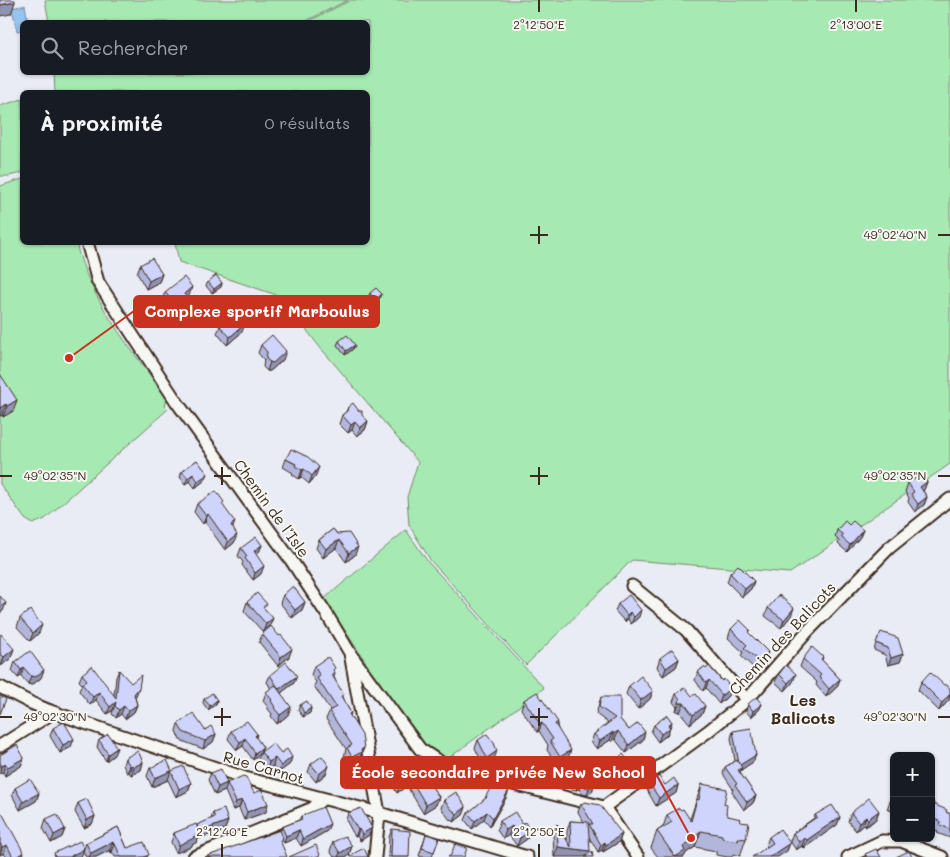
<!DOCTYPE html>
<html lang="fr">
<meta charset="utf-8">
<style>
:root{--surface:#171b24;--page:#242831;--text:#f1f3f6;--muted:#9ea1a6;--line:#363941}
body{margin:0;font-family:Mali,sans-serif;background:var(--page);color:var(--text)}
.controls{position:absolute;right:15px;bottom:15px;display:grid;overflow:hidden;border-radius:8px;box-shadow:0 1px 4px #0004}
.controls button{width:45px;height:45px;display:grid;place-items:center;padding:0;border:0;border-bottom:1px solid var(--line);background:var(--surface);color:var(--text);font:25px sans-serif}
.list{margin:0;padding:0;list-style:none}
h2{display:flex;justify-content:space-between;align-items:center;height:65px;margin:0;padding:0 20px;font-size:21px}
h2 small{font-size:16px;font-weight:400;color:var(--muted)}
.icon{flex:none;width:28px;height:28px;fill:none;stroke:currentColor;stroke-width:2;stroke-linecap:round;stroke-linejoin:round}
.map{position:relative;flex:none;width:950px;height:857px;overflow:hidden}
.search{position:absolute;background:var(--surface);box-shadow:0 1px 4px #0004;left:20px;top:20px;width:350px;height:55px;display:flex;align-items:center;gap:12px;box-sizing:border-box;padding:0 18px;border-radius:8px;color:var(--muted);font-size:19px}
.panel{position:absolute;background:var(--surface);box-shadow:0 1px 4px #0004;left:20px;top:90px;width:350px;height:155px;border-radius:8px}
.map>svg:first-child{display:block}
.green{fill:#a7e9b2;stroke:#718a68}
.water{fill:#96c4f0;stroke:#72869c}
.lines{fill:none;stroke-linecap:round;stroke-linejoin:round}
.street-casing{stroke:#3b2a1e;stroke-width:15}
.street{stroke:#f6f6f2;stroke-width:11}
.wall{fill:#b2b6da;stroke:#3b2a1e}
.shaded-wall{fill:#9194b1;stroke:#3b2a1e}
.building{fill:#cfd4fd;stroke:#3b2a1e}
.ticks{fill:none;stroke:#3b2a1e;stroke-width:2}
.labels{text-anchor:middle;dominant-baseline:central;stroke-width:4;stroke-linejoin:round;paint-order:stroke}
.street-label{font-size:15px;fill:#3b2a1e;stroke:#f6f6f2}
.neighbourhood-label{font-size:16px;font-weight:bold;fill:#3b2a1e;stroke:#f6f6f2}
.ticks-label{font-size:12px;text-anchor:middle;fill:#3b2a1e;stroke:#f6f6f2;stroke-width:4;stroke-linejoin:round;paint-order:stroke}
.leader{fill:none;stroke:#c8321e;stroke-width:2}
.callout-dot{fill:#c8321e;stroke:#f6f6f2;stroke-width:2}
.callout{fill:#c8321e;stroke:#c8321e;stroke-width:2}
.callout-label{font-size:16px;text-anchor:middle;font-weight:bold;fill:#fff}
</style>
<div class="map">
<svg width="950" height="857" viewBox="0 0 950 857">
<rect width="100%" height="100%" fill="#eaecf5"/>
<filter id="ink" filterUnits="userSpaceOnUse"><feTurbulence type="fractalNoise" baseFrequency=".02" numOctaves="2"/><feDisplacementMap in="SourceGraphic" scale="10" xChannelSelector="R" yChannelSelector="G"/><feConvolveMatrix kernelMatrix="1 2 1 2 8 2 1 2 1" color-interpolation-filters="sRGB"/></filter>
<g filter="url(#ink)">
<g class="green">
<polygon points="45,0 348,0 304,22 49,22"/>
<polygon points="351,0 950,0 950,464 790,573 632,560 526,665 431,561 409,525 407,497 418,462 318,345 299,320 294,301 179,262 175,243 368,242 368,92 55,92 54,73 368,72 368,22 307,22"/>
<polygon points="22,99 22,173 9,176 0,176 0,106"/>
<path d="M22 179V242L76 243C90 301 132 350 167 398L165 406 168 409 45 519 33 524 25 519 0 484V186Z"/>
<polygon points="406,530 428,562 544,688 446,760 441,753 437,755 424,747 364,667 365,661 324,599"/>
</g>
<polygon class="water" points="25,5 28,22 22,22 22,30 17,31 12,8"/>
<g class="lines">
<defs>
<g id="street">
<polyline points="87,242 98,282 176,401 291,560 326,613 350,653 379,813 375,857"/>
<polyline points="632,586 686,630 747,700"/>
<polyline points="351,655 420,749 449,768 600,806"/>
<polyline points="0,687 31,703 50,711 245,778 379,813 527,857"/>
<polyline points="0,746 46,717 50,711"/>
<polyline points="604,807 707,732 747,700 806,633 889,548 950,499"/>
<polyline points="604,807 638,857"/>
<polyline points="194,857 313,808 322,799"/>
<polyline points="848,857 882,841 901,841 942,857"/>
</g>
</defs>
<use href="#street" class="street-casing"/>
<use href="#street" class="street"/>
</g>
<g class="wall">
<polygon points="140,265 162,274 159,282 146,289 137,273"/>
<polygon points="208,282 222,283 221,287 212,293 206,286"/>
<polygon points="165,292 189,296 187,298 188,311 177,319 162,300"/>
<polygon points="370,293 382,294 380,298 374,304 368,297"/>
<polygon points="238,312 237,315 242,332 227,345 217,333 220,327 216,323 219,315"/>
<polygon points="339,341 355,345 353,349 345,355 337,345"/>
<polygon points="261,345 283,360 270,371 267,371 263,367 264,360 258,353"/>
<polygon points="0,374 13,411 3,417 2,415 0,416"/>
<polygon points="348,407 362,415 368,421 365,430 357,436 352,430 348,433 339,424 342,415 346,412"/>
<polygon points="286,459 316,475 309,484 301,477 299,479 292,474 293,473 283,467"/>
<polygon points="197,460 205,480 195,488 190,481 185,484 180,477 182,471"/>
<polygon points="927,482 923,491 927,497 924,505 915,512 908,502 909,498 905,492 908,483"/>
<polygon points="197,504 223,506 233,528 234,543 225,550 205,522 203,524 194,512"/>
<polygon points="849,525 863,530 860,537 847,552 838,544 839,541 835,537 837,530"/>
<polygon points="333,529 355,555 346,562 336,548 323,558 316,548 319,540"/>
<polygon points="262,545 259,552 256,554 261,574 253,580 242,565 243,562 238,556 241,548"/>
<polygon points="730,573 754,581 751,589 742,597 727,582"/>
<polygon points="283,595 305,602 302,610 292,618 280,603"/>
<polygon points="247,602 265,609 270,626 263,632 244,611"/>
<polygon points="618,604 639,617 631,624 628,619 625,622 615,611"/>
<polygon points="768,608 791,616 781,628 765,616"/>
<polygon points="20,618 39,633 30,641 17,627"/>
<polygon points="731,629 749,633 765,660 756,670 741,656 743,652 728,638"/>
<polygon points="262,634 279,636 289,657 278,666 259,642"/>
<polygon points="0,635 11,658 1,666 0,665"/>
<polygon points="876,643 903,654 900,662 888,665 885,655 874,650"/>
<polygon points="823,657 822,660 840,679 837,687 826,697 816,685 817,682 800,667 803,659"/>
<polygon points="660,658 679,659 676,667 663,676 657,667"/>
<polygon points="15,662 41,678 32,685 28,684 21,676 18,678 12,671"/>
<polygon points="314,666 334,671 335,673 334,677 343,699 351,713 350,716 364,748 359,760 349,765 344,757 346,749 326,719 330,710 314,686 316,682 311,675"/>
<polygon points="704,667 728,696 719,704 706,688 703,691 695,680 698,672"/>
<polygon points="119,670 136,696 135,697 137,705 134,712 125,719 121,714 116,718 112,714 113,710 107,714 96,700 90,705 79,691 82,684 79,681 82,674 114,696 116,677"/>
<polygon points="779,674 793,682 785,691 775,682"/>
<polygon points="270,675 294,683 281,693 288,715 277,724 271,716 272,714 268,709 268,707 263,701 266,692 271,689 267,682"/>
<polygon points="921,682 950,689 950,697 949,700 939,711 918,690"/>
<polygon points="629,686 653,691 650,699 638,709 626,694"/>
<polygon points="676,694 705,706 702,714 690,724 680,712 676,711 677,707 673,702"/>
<polygon points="601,697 629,730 643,740 626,753 615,739 612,742 610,740 597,749 591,742 594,734 608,723 596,714"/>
<polygon points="204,699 217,700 216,704 208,710 203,703"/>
<polygon points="524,700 558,722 557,726 568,758 557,765 547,750 548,745 539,731 537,732 521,709"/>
<polygon points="748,704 762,704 759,710 751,717 746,711"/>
<polygon points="300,705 311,708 310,713 303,717 298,710"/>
<polygon points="672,722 667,735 658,742 651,732 654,725"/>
<polygon points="178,724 216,734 213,742 203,749 180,740 176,731"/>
<polygon points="53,728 71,747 60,753 50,736"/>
<polygon points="231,731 257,734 256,738 263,747 260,754 253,760 243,746 237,750 228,739"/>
<polygon points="733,731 756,755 753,762 741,770 740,773 756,796 753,803 744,810 732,792 733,789 723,774 725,767 735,761 731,738"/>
<polygon points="99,740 114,755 106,761 97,747"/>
<polygon points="478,740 494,759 484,766 475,748"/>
<polygon points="261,752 290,764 278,773 273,766 267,770 258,759"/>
<polygon points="0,755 24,758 21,766 5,776 3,772 0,774"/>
<polygon points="125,758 143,762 141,770 131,775 129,772 127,773 123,765"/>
<polygon points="894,759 894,769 890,765 892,761"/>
<polygon points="311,764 326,774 316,782 308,772"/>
<polygon points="610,765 627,771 615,782 608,773"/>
<polygon points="407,766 428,772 425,777 439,797 436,805 423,813 407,786 397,793 389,780 392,771"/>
<polygon points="150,768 172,771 191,783 188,791 176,797 168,780 152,787 147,776"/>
<polygon points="573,772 594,785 592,792 587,795 582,794 579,789 576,790 571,789 568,784"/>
<polygon points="211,773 227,783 254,793 266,812 244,820 239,808 233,810 225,791 215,795 208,780"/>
<polygon points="649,783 665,785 678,785 676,793 656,806 647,790"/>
<polygon points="702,784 724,804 726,813 728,816 740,822 746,839 740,856 733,854 732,857 728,857 716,855 716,851 695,847 686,853 684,857 658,857 651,848 657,831 663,827 667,815 681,810 690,819"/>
<polygon points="15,788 39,793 36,801 20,810 12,795"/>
<polygon points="499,789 509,790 506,798 490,826 484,819 472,829 465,820 468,813 485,799 486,796"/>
<polygon points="894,791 894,812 887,809"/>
<polygon points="444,800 466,807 463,815 454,822 451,819 450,820 441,808"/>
<polygon points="931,801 933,804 950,814 950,838 937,833 938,831 931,828"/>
<polygon points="78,803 95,816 92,824 84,828 75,812"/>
<polygon points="581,804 622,834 619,842 603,852 602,850 598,852 589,837 589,853 554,857 553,834 557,824 567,840 567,831 570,821 584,822 578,812"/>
<polygon points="879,811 876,819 869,825 865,827 863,825 856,831 848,821 851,813"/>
<polygon points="0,813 22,857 6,857 4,853 0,855"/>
<polygon points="213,813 228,821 225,829 198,839 197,842 192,845 191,847 176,853 171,842 174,833 196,826 211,819"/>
<polygon points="348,813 369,835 360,841 357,836 355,837 346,820"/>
<polygon points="815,815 840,817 837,825 804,848 802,846 796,850 790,841 793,833 814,818"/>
<polygon points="301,816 327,831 301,846 296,838 284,843 282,840 281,843 205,857 280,832 282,827 299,820"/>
<polygon points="46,819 65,829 62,837 51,843 43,828"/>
<polygon points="500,821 522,824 530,831 527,839 517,846 509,835 503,839 497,830"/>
<polygon points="118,827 127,848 148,857 115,857 112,852 111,853 110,850 96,857 86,857 83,851 86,843"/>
<polygon points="392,829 409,857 388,857 389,837"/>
<polygon points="426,834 439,838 432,857 422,857 419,856"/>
<polygon points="769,837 790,843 787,851 767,847 766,845"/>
<polygon points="333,842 352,846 349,855 345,857 334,857 330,851"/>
</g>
<g class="shaded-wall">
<polygon points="15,2 11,14 0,16 0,5"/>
<polygon points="162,274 159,282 146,289 149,281"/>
<polygon points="222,283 221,287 212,293 214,289"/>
<polygon points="192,287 189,296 181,302 184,294"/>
<polygon points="382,294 380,298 374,304 375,300"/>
<polygon points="191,303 188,311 177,319 180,311"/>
<polygon points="245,324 242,332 227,345 230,337"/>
<polygon points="355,345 353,349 345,355 346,351"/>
<polygon points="286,351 283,360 270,371 267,371 270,362"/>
<polygon points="17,400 13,411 3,417 7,406"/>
<polygon points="6,404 2,415 0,416 0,408"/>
<polygon points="368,421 365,430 357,436 360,428"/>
<polygon points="355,422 352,430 348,433 351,425"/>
<polygon points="319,467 316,475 309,484 312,476"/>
<polygon points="304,469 301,477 299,479 302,470"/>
<polygon points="193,474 190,481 185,484 188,478"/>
<polygon points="208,474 205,480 195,488 198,481"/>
<polygon points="927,482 924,490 917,495 920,487"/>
<polygon points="927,497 924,505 915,512 918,504"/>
<polygon points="208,514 205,522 203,524 206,516"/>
<polygon points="235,522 232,530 231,525"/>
<polygon points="863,530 860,537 847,552 850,545"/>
<polygon points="237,535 234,543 225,550 228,542"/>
<polygon points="339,540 336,548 323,558 326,549"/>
<polygon points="262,545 259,552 252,558 254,551"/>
<polygon points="358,547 355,555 346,562 349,553"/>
<polygon points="264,566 261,574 253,580 255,573"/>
<polygon points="754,581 751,589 742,597 745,589"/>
<polygon points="305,602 302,610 292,618 295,610"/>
<polygon points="6,603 3,611 0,613 0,607"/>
<polygon points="794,608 791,616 781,628 784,620"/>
<polygon points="641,610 639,617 631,624 634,617"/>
<polygon points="630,612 628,619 625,622 627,615"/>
<polygon points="273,618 270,626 263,632 266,624"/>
<polygon points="42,625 39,633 30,641 33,633"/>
<polygon points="14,649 11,658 1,666 4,657"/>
<polygon points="292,649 289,657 278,666 281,657"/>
<polygon points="768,652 765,660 756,670 759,661"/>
<polygon points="903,654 900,662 888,665 891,658"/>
<polygon points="679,659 676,667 663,676 666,668"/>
<polygon points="24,668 21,676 18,678 21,670"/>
<polygon points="44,670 41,678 32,685 28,684 31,676"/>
<polygon points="796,674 793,682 785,691 788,683"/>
<polygon points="297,676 294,683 276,697 279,689"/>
<polygon points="840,679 837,687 826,697 829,689"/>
<polygon points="709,680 706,688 703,691 706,683"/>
<polygon points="139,688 136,696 131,702 134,694"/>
<polygon points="731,688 728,696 719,704 722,695"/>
<polygon points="653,691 650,699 638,709 641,700"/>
<polygon points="99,692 96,700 90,705 93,697"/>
<polygon points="950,694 949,700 939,711 942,703"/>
<polygon points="217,700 216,704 208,710 210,706"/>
<polygon points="116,702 113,710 107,714 110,707"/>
<polygon points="679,703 684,703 680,712 676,711"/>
<polygon points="762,704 759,710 751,717 753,711"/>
<polygon points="137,705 134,712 125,719 128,711"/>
<polygon points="124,706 121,714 116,718 119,710"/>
<polygon points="705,706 702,714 690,724 693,715"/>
<polygon points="291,707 288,715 277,724 280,715"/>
<polygon points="311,708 310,713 303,717 304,713"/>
<polygon points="672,722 667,735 658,742 661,734 668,725"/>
<polygon points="542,723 539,731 537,732 540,724"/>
<polygon points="618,731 615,739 612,742 614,734"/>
<polygon points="613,732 610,740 597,749 600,741"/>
<polygon points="645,732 643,740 626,753 629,745"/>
<polygon points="216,734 213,742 203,749 205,741"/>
<polygon points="245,738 243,746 237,750 240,742"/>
<polygon points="74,739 71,747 60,753 63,745"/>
<polygon points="263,747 260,754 253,760 255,753"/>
<polygon points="117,748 114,755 106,761 108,754"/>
<polygon points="364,748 359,760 349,765 352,757"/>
<polygon points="571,750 568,758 557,765 560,757"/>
<polygon points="497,751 494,759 484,766 487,758"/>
<polygon points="756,755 753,762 741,770 739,775 736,778 740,765"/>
<polygon points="292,757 290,764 278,773 281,766"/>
<polygon points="24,758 21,766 5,776 8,767"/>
<polygon points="275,758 273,766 267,770 269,762"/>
<polygon points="143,762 141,770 131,775 134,767"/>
<polygon points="630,763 627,771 615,782 618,774"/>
<polygon points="6,764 3,772 0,774 0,771 2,766"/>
<polygon points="132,765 129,772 127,773 130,766"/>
<polygon points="329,766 326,774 316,782 319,774"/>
<polygon points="171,771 168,780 152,787 155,778"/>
<polygon points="410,778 407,786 397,793 400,784"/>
<polygon points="581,782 579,789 576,790 578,784"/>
<polygon points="191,783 188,791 176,797 179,789"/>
<polygon points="227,783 225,791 215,795 218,787"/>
<polygon points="594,785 592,792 587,795 589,788"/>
<polygon points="678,785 676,793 656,806 659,798"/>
<polygon points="509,790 506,798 490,826 493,818"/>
<polygon points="39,793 36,801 20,810 23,802"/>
<polygon points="756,796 753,803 744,810 747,802"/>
<polygon points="439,797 436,805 423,813 426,805"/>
<polygon points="242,800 239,808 233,810 236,802"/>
<polygon points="268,804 266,812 244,820 247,812"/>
<polygon points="466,807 463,815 454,822 457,814"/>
<polygon points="879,811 876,819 865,827 868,819"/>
<polygon points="487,812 484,819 472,829 475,821"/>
<polygon points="95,816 92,824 84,828 87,820"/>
<polygon points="840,817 837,825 804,848 807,840"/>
<polygon points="866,817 863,825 856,831 859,823"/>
<polygon points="228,821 225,829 198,839 197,842 192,845 191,847 176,853 179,845 193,837 199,832"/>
<polygon points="330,824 327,831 301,846 303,839"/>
<polygon points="512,826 509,835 503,839 506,830"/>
<polygon points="372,828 369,835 360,841 362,834"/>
<polygon points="65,829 62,837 51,843 54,835"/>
<polygon points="359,829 357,836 355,837 358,830"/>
<polygon points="299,830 296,838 284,843 286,836"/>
<polygon points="530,831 527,839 517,846 520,838"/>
<polygon points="701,831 695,847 686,853 684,857 675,857 688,840"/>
<polygon points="622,834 619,842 603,852 606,845"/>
<polygon points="805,838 802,846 796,850 799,842"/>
<polygon points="113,842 110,850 96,857 89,857 91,853"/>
<polygon points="605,842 602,850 598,852 601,845"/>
<polygon points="790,843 787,851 778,857 769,857"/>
<polygon points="115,844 112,852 111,853 114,845"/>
<polygon points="7,845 4,853 0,855 2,847"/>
<polygon points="352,846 349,855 345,857 338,857 340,853"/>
<polygon points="558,847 590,851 588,857 554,857"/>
<polygon points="84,849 81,857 70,857 71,856"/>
<polygon points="24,853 22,857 15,857"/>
</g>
<g class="building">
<polygon points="0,0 15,0 15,2 0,5"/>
<polygon points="152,258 162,274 149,281 140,265"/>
<polygon points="216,275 222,283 214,289 208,282"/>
<polygon points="184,277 192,287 184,294 191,303 180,311 165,292"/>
<polygon points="376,288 382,294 375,300 370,293"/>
<polygon points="232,305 238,312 236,314 245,324 230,337 220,326 225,322 219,315"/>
<polygon points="272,335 286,351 273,363 270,362 266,359 267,352 261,345"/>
<polygon points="347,335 355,345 346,351 339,341"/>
<polygon points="0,374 17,400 7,406 6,404 0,408"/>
<polygon points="353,403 359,411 362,411 362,415 368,421 360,428 355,422 351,425 342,415 347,411 348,407"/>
<polygon points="291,449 308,457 319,467 312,476 304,469 302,470 295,466 296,464 286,459"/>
<polygon points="197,460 208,474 198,481 193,474 188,478 182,471"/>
<polygon points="922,474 927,482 920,487 927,497 918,504 911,494 914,492 908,483"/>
<polygon points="216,491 224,502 222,504 235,522 231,525 237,535 228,542 208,514 206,516 197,504"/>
<polygon points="845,521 849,525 853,521 863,530 850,545 841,537 843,535 837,530"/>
<polygon points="333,529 337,534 349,533 358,547 349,553 339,540 326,549 319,540"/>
<polygon points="256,537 262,545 254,551 264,566 255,573 245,558 247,556 241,548"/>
<polygon points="738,565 754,581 745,589 730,573"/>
<polygon points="293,586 305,602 295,610 283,595"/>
<polygon points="257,593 267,604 263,607 273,618 266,624 247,602"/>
<polygon points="629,595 641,610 634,617 630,612 627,615 618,604"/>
<polygon points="779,595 794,608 784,620 768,608"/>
<polygon points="0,596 6,603 0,607"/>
<polygon points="30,610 42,625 33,633 20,618"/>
<polygon points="740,620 750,630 748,632 768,652 759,661 744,648 747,645 731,629"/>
<polygon points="271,626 279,636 281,635 292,649 281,657 262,634"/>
<polygon points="881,632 898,638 903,654 891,658 888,648 876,643"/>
<polygon points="1,634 14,649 4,657 0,653 0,635"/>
<polygon points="812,647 823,657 821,659 840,679 829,689 819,677 821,675 803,659"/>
<polygon points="672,649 679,659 666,668 660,658"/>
<polygon points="30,651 44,670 35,677 31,676 24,668 21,670 15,662"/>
<polygon points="328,657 335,668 333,670 335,673 332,675 344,695 341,696 351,713 349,714 362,735 364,748 361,750 362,752 352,757 347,748 352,745 329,711 336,707 317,678 320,676 314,666"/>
<polygon points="286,662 297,676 279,689 270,675"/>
<polygon points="786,665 796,674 788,683 779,674"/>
<polygon points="92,666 116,698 119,670 131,683 141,675 139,688 134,694 137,705 128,711 124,706 119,710 115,706 116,702 110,707 99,692 93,697 82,684 87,680 82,674"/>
<polygon points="709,666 722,681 724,679 731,688 722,695 709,680 706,683 698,672 704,667 706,669"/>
<polygon points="930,672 944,685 947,685 950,689 950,694 942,703 921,682"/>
<polygon points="641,676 653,691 641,700 629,686"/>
<polygon points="275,685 291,707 280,715 274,708 275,707 271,701 272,700 266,692"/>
<polygon points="685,687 692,696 696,694 705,706 693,715 684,703 679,703 680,699 676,694"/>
<polygon points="537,692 558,722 555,724 571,750 560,757 550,741 553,739 542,723 540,724 524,700"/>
<polygon points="212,693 217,700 210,706 204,699"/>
<polygon points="0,696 6,699 0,714"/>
<polygon points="601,697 620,697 620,719 629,730 638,723 645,732 629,745 618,731 614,734 613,732 600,741 594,734 615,718 599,707"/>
<polygon points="756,697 762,704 753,711 748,704"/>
<polygon points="307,701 311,708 304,713 300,705"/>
<polygon points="193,713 205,730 211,726 216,734 205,741 183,732 178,724"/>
<polygon points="667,715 672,722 668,725 670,728 661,734 654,725"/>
<polygon points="247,721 257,734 255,736 263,747 255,753 245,738 240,742 231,731"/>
<polygon points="64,722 74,739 63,745 53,728"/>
<polygon points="751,728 756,755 740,765 742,768 738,770 756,796 747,802 735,785 737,784 725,767 737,760 739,764 733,731"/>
<polygon points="108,734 117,748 108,754 99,740"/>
<polygon points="487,734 494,743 497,751 487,758 478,740"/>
<polygon points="273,743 281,753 287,749 292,757 281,766 275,758 269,762 261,752"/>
<polygon points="17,745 24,758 8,767 6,764 2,766 0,763 0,755"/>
<polygon points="138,751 143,762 134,767 132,765 130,766 125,758"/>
<polygon points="623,754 630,763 618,774 610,765"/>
<polygon points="322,756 329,766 319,774 311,764"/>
<polygon points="420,759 428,772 423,774 439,797 426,805 410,778 400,784 392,771 405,763 407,766"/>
<polygon points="167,760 172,771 183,766 191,783 179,789 171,771 155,778 150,768"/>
<polygon points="582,766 594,785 589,788 585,787 581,782 578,784 573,782 571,778 575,775 573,772"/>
<polygon points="221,769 227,783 243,776 246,777 254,793 262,790 268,804 247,812 242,800 236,802 227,783 218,787 211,773"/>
<polygon points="659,776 665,785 674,778 678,785 659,798 649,783"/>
<polygon points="30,779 39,793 23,802 15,788"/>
<polygon points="702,784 727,789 724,804 727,805 726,813 728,816 741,819 740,822 749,823 746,839 738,838 738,841 722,838 722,835 701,831 688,840 690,842 683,847 685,851 675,857 657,831 672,822 667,815 679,808 681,810 683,809 691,821 697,799 699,800"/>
<polygon points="492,785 499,789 501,786 509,790 493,818 487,812 475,821 468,813 487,797 486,796"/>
<polygon points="894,791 894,802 890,800"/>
<polygon points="456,792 466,807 457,814 454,811 453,811 444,800"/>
<polygon points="869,798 879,811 872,816 868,819 866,817 859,823 851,813"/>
<polygon points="87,799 95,816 87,820 78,803"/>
<polygon points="931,801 934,802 933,804 947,810 946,812 950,814 950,829 940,825 941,822 932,818 933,816 931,815"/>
<polygon points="585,802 600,805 622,834 606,845 605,842 601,845 589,824 593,824 581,804"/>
<polygon points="832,805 840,817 807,840 805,838 799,842 793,833 817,817 815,815"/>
<polygon points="323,807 330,824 303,839 299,830 286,836 282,827 302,819 301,816"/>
<polygon points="361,808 372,828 362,834 359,829 358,830 348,813"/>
<polygon points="224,809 228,821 199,832 197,825 215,817 213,813"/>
<polygon points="515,812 522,824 525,822 530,831 520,838 512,826 506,830 500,821"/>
<polygon points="0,813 2,813 24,853 15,857 13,857 7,845 2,847 0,843"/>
<polygon points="57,814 65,829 54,835 46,819"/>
<polygon points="570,821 588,822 590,851 558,847 557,824 571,847"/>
<polygon points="196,824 200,834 193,837 194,838 179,845 174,833"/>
<polygon points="118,827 127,848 144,842 149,855 144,857 121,857 115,844 114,845 113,842 91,853 86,843"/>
<polygon points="392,829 410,831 409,857 391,857"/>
<polygon points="780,829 790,843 769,857 752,857 773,843 769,837"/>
<polygon points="280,830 283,839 280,840 287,857 205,857"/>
<polygon points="426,834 439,838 434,852 422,848"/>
<polygon points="345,836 352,846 340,853 333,842"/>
<polygon points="80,841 84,849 71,856 71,857 55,857 54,853"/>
<polygon points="455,844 467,848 464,857 448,857 451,855"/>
<polygon points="316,845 320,855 315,857 289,857"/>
<polygon points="364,848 368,857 350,857 349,856"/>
<polygon points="876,849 881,857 867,857 865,854"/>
<polygon points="592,851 593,857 585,857"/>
<polygon points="909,851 912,857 896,857"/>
</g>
</g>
<path class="ticks" d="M539 0V12M856 0V12M539 226V244M530 235H548M938 235H950M222 467V485M539 467V485M0 476H12M214 476H231M530 476H548M938 476H950M222 708V726M539 708V726M0 717H12M214 717H231M530 717H548M938 717H950M222 844V857M539 844V857"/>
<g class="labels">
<g class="street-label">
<text transform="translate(272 508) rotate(54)">Chemin de l’Isle</text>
<text transform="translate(782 638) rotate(-47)">Chemin des Balicots</text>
<text transform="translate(264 767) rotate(16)">Rue Carnot</text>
</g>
<g class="neighbourhood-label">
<text x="803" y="699">Les<tspan x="803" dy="18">Balicots</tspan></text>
</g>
</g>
<g class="ticks-label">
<text x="539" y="29">2°12'50"E</text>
<text x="856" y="29">2°13'00"E</text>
<text x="895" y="239">49°02'40"N</text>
<text x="55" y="480">49°02'35"N</text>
<text x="895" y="480">49°02'35"N</text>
<text x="55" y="721">49°02'30"N</text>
<text x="895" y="721">49°02'30"N</text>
<text x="222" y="836">2°12'40"E</text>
<text x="539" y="836">2°12'50"E</text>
</g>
<path class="leader" d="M69 358L134 311M691 838L655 772"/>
<g class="callout-dot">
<circle cx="69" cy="358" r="5"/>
<circle cx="691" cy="838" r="5"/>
</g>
<g class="callout">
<rect x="134" y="296" width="245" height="31" rx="5"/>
<rect x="341" y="757" width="314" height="31" rx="5"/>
</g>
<g class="callout-label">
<text x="257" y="317">Complexe sportif Marboulus</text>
<text x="498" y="778">École secondaire privée New School</text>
</g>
</svg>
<div class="controls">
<button>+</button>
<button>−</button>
</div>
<div class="search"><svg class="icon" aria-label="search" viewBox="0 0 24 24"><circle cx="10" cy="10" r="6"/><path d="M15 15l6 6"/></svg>Rechercher</div>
<section class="panel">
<h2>À proximité<small>0 résultats</small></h2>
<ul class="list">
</ul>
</section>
</div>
